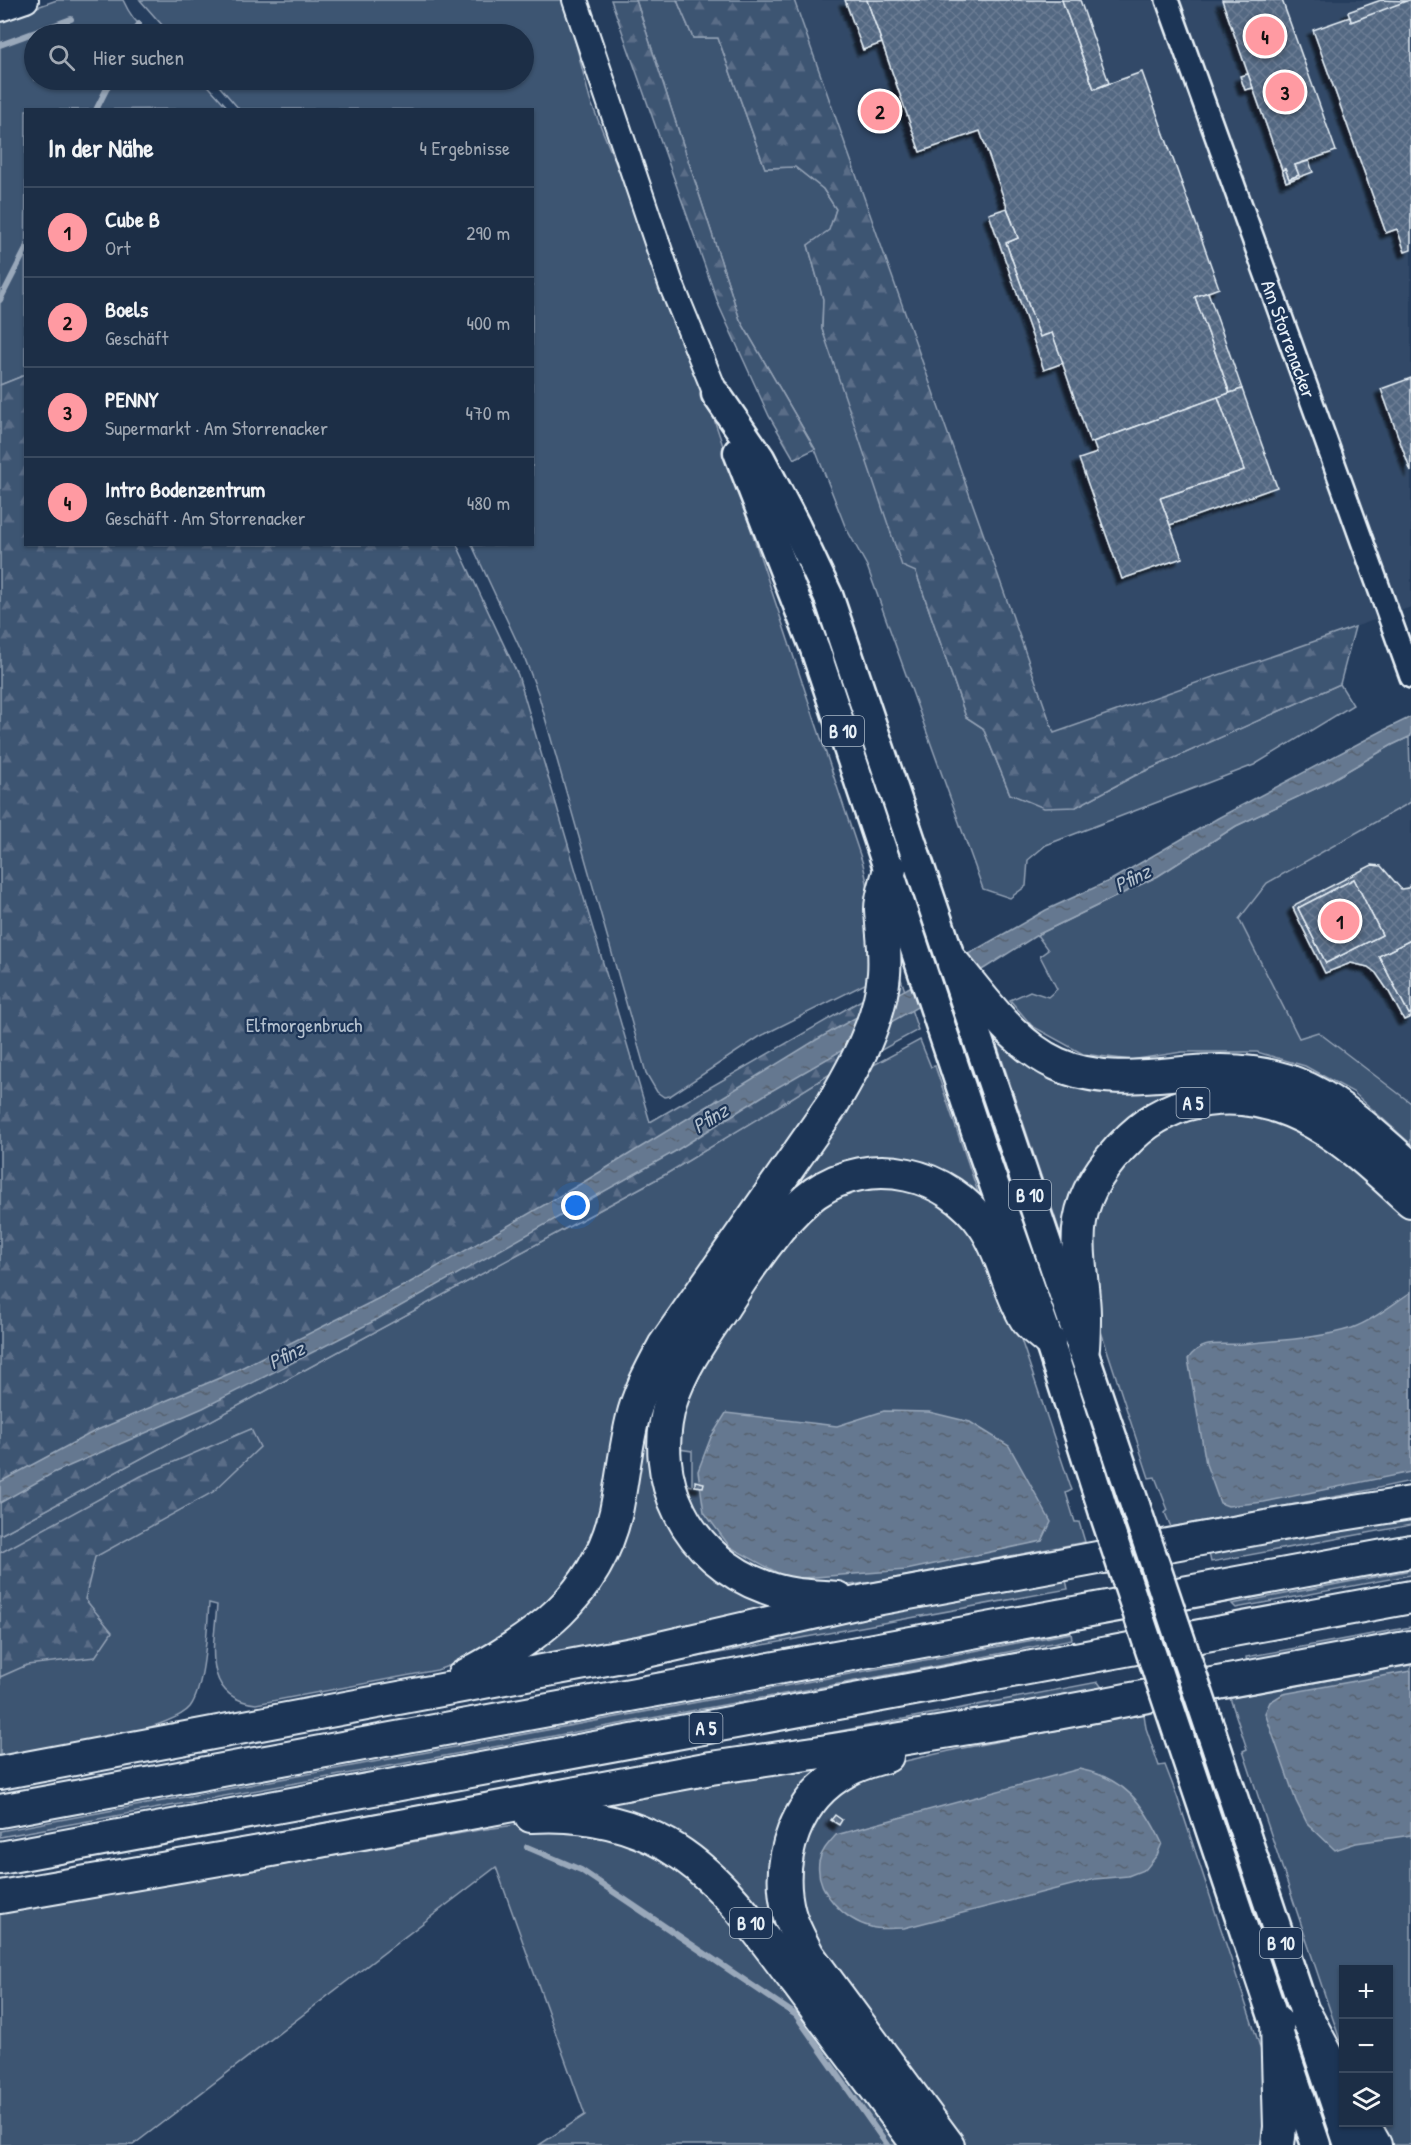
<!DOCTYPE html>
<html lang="de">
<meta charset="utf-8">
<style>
:root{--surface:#1c2e46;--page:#25364d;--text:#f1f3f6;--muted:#a0a8b3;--line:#3a4a5f;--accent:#ff9aa2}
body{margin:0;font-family:"Patrick Hand",sans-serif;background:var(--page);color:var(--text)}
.controls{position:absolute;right:18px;bottom:18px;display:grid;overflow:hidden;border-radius:0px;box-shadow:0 2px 4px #0004}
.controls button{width:54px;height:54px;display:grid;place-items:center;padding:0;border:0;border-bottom:2px solid var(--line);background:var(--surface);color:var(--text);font:30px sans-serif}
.you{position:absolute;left:576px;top:1206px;width:21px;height:21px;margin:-15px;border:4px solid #fff;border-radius:50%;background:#1a73e8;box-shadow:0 0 0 9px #1a73e833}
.badge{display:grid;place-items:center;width:39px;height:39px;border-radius:50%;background:var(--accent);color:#111;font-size:20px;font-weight:700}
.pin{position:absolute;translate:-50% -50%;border:3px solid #fff;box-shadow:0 2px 6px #0006}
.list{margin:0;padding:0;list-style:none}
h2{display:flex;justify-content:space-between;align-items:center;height:78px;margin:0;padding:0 24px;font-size:26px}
h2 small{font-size:20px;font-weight:400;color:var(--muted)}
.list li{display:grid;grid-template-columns:39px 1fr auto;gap:18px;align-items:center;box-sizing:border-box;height:90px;padding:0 24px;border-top:2px solid var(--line)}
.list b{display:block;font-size:22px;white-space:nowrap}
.list p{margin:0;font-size:20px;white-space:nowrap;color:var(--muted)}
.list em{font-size:20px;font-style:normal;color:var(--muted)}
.icon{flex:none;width:33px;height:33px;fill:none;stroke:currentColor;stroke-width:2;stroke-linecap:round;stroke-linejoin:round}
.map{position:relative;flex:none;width:1411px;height:2145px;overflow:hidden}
.search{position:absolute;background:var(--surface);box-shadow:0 2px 4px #0004;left:24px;top:24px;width:510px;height:66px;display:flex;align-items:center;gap:15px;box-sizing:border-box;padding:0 21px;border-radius:33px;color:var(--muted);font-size:22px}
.panel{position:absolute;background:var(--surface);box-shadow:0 2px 4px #0004;left:24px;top:108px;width:510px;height:438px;border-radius:0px}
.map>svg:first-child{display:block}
.built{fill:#334a68}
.grass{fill:#3e5472;stroke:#93a2b5;stroke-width:1.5}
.forest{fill:url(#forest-firs);stroke:#93a2b5;stroke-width:1.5}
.water{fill:url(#water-ripples);stroke:#99a8ba;stroke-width:1.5}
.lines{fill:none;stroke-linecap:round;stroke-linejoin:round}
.stream{stroke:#99a8ba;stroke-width:6}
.building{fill:url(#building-cross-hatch);stroke:#e8f1f8;stroke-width:1.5;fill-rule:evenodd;filter:url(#shadow)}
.tertiary-casing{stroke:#e8f1f8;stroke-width:26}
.secondary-casing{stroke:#e8f1f8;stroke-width:28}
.trunk-casing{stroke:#e8f1f8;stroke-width:33}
.motorway-casing{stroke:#e8f1f8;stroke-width:36}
.tertiary{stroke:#1d3557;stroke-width:21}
.secondary{stroke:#1d3557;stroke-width:24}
.trunk{stroke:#1d3557;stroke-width:28}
.motorway{stroke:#1d3557;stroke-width:32}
.trunk-bridge-casing{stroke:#e8f1f8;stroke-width:33;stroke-linecap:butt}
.trunk-bridge{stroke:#1d3557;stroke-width:28}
.labels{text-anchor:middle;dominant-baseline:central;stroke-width:4.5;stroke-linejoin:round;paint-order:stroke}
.shield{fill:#1d3557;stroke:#abb9c8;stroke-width:1.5}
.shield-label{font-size:18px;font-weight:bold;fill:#e8f1f8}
.street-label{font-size:20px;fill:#e8f1f8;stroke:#1d3557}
.park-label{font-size:20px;fill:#b5c2d0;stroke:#1d3557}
.water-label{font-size:21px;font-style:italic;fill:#b4c1ce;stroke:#1d3557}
</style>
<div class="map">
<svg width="1411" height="2145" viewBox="0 0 1411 2145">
<defs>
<pattern id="forest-firs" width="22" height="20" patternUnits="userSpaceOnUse" patternTransform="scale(1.5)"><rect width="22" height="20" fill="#3e5472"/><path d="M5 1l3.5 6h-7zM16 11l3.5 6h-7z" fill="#5a6d87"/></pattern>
<pattern id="water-ripples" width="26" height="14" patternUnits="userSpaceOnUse" patternTransform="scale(1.5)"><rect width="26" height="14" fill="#657890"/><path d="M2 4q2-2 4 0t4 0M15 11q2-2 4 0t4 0" fill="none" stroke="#576270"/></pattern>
<pattern id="building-cross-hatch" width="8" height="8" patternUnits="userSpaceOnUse" patternTransform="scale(1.5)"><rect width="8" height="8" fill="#536782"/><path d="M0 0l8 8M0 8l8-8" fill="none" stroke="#6c7d94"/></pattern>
<filter id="shadow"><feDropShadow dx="-5.5" dy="5.5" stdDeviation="1.5" flood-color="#0009"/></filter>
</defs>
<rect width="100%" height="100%" fill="#253d5d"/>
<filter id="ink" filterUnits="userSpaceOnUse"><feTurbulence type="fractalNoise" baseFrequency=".0167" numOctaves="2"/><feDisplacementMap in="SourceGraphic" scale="12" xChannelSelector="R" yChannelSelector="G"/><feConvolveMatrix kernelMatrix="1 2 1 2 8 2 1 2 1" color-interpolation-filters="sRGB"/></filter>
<g filter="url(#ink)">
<g class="built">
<polygon points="794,0 1411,0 1411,607 1054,733"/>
<polygon points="1411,802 1411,1103 1318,1032 1299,1039 1239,919 1267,883"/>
</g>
<g class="grass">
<path d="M57 0H123C128 11 135 23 145 29 151 33 154 29 159 34H34V80H203L229 109 26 110 25 375 0 385V20Z"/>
<polygon points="140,0 562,0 572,28 590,100 627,191 668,312 713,416 863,864 873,910 867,983 759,1037 670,1096 664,1097 657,1092 646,1073 538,693 525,659 472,545 532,544 532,110 239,109 214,80 524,80 524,34 170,34"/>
<polygon points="636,0 677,0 693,38 718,38 765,168 795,167 823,189 836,209 830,230 808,245 823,299 822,329 916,572 966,717 983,728 1010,794 1076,807 1134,776 1340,684 1353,705 1254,765 1046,845 1028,860 1026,886 1010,898 983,889 867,566 845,526 815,449 740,320"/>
<polygon points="1409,737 1411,802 1267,883 1239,919 1299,1038 1318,1032 1411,1103 1411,1144 1353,1092 1305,1066 1257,1052 1182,1052 1131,1060 1083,1054 1032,1026 1010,1000 1030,991 1048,997 1057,989 1040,956 1048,950 1037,935 1158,876 1236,826 1323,785 1392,745"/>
<polygon points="898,970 918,1030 876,1053"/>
<path d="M920 1040 931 1067 935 1066 984 1210C973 1201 965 1191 954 1183 933 1170 910 1163 885 1162 807 1160 764 1229 724 1286 698 1325 667 1365 657 1413 643 1480 675 1549 734 1583 754 1594 770 1602 793 1602V1605L668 1637 496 1670V1667C564 1640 613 1575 628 1504 638 1457 639 1413 661 1368 678 1336 701 1307 722 1278 758 1225 794 1173 830 1121L835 1123 866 1075 868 1068Z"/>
<polygon points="999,1041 1175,1082 1306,1106 1145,1112 1068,1256 997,1045"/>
<path d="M835 1071 786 1141 789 1145 657 1337 601 1530 548 1611 468 1659 437 1670 256 1704C201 1698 214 1644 217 1605L209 1603C207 1629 205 1687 190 1707 170 1732 36 1753 0 1760V1535L666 1174Z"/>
<polygon points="1213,1109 1296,1123 1411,1214 1411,1481 1355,1493 1171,1527 1165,1513 1168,1510 1155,1477 1149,1478 1097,1319 1088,1276 1097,1200 1143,1138"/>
<polygon points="909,1183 970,1222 1003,1286 1070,1485 1072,1490 1066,1493 1075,1522 1079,1522 1085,1542 874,1582 841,1586 787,1583 720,1548 678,1483 692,1486 692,1451 679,1449 685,1390 756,1272 835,1192"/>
<polygon points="1411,1506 1411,1525 1211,1562 1207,1544"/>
<polygon points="1411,1570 1411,1575 1236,1608 1232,1604"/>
<polygon points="1064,1571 1068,1589 610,1673"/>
<polygon points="1411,1627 1411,1641 1247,1662 1246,1657"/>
<polygon points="1071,1633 1072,1639 948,1664 0,1837 0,1831"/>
<polygon points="1411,1665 1411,2145 1387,2145 1373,2123 1388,2122 1388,1970 1344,1970 1343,2049 1243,1751 1247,1749 1230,1698"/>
<polygon points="1098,1682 1103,1689 118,1861 707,1752 814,1736"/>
<polygon points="1144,1714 1146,1728 1159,1766 1165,1765 1177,1796 1260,2047 1271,2088 1271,2145 962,2145 805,1925 796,1856 826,1800 875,1768 958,1749"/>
<polygon points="843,1759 818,1778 779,1944 611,1814 595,1800"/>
<polygon points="554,1823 623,1836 706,1887 906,2145 539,2145 585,2115 496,1867 133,2145 0,2145 0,1904 163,1879 255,1870 479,1830 515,1825"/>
</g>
<g class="forest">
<polygon points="611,0 636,0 740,320 815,449 794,459 769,416 719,306"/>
<polygon points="677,0 794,0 1054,733 1355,627 1340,684 1134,776 1076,807 1044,808 1010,794 983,728 966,717 916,572 902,566 822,329 823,299 808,245 829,230 836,209 823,189 795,167 765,168 718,38 693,38"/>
<polygon points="25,375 26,544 457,545 518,675 650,1122 865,998 853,1034 835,1071 782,1104 666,1174 0,1535 0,385"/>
<polygon points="251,1429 260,1447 213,1492 95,1557 85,1599 112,1632 95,1657 27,1665 0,1677 0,1553 141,1476"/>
</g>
<g class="water">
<polygon points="1411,717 1411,736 1392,745 1323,785 1236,826 1158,876 1037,935 985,968 766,1094 674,1152 374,1321 203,1408 53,1473 0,1503 0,1482 95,1431 231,1373 409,1283 582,1183 816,1040 1009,931 1046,910 1111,880 1218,818 1382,731"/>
<path d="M1411 1292V1472L1264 1502 1228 1506 1220 1503 1206 1464 1188 1359C1202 1338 1221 1346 1242 1344 1279 1340 1317 1339 1352 1328 1372 1321 1393 1304 1411 1292Z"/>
<polygon points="884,1411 929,1412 970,1422 1009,1446 1051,1522 1042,1541 906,1570 789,1579 730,1547 704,1512 698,1471 711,1437 726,1413 837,1426"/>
<polygon points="1411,1671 1411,1835 1356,1843 1335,1850 1307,1823 1296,1801 1265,1713 1270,1702 1283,1694"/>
<path d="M1079 1769C1125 1778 1143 1803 1162 1843L1157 1855 1146 1869 1128 1876 1095 1879 904 1928C893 1928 880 1930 871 1927 844 1920 815 1891 819 1862 821 1851 829 1843 836 1835Z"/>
</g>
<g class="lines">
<g class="stream">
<polyline points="133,34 139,24"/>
<polyline points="0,45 71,19"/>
<polyline points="96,110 111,80"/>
<polyline points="0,300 26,249"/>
<polyline points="527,1847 581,1870 796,2015 887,2145"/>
</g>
</g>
<g class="building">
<polygon points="845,0 867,0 882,43 863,50"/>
<polygon points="867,0 1062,0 1094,89 1142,72 1219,288 1195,297 1230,393 1090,443 1052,333 1040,337 1006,243 1018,238 980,131 920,152"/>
<polygon points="1062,0 1080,0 1109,83 1094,89"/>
<polygon points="1222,0 1282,0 1336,151 1295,165 1299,175 1289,179 1285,169 1282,170"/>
<polygon points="1381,0 1409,1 1351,22 1348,12"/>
<polygon points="1409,0 1411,0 1411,250 1405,252 1397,229 1386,233 1313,30 1350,17 1351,22"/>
<polygon points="1248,74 1253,88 1245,90 1240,76"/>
<polygon points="1309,161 1313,172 1286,182 1282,170 1285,169 1289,179 1299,175 1295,165"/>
<polygon points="1007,208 1018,238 1006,243 1040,337 1052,333 1063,363 1044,370 989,214"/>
<polygon points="1208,292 1242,389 1230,393 1195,297"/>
<polygon points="1411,378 1411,472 1381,389"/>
<polygon points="1242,389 1277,487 1170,525 1160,498 1244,470 1218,397"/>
<polygon points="1218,397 1244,470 1160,498 1182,558 1122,579 1079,459 1097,453 1093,442"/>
<path d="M1372 865 1381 866 1401 889 1408 888 1411 884V940L1379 956 1409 1014 1411 1013V1017L1404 1020 1389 992 1376 973 1368 967 1351 963 1325 973 1293 908 1296 904ZM1354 879 1382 935 1326 963 1298 908Z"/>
<polygon points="1354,879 1382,935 1326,963 1298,908"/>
<polygon points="1411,940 1411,1013 1409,1014 1379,956"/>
<polygon points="695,1481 704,1483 703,1487 695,1486"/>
<polygon points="835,1815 842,1820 839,1825 831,1820"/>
</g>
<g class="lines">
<defs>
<polyline id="tertiary" points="1167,0 1411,677"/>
<g id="secondary">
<polyline points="575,0 671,284 716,394"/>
<polyline points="0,9 26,0"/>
</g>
<g id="trunk">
<polyline points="716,394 760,458 795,525 828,595 1136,1508"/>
<polyline points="738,452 815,649 983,1153 1049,1341 1104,1513"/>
<polyline points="1210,1728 1349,2145"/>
<polyline points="1179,1736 1316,2145"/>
</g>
<g id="motorway">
<path d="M954 964C984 999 1013 1044 1057 1064 1097 1082 1141 1077 1183 1073 1295 1062 1332 1097 1411 1168"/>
<path d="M1083 1348C1084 1332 1085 1315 1083 1298 1081 1272 1076 1247 1080 1221 1085 1188 1107 1160 1131 1137 1152 1117 1178 1104 1207 1100 1293 1088 1352 1147 1411 1201"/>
<path d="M837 1598C813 1596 788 1596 765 1587 688 1559 647 1480 671 1401 682 1366 704 1336 724 1306 741 1279 759 1253 779 1228 790 1215 801 1203 815 1193 871 1154 948 1172 985 1227 1004 1255 1008 1290 1026 1319 1031 1327 1042 1334 1049 1341"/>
<path d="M463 1677C535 1639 596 1597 616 1512 622 1482 625 1451 632 1421 638 1394 651 1370 664 1346L832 1105C856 1064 880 1021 884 974 886 952 882 931 881 909 881 897 887 881 890 869"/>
<path d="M887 1756C874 1760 860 1763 848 1770 796 1797 775 1859 789 1913 793 1928 801 1941 808 1955L948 2145"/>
<polyline points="0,1773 638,1653 865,1601 1287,1523 1411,1503"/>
<polyline points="0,1811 1411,1551"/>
<path d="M531 1816C579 1813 625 1821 667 1845 723 1877 760 1935 798 1984 838 2038 878 2091 918 2145"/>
<polyline points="0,1858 1411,1597"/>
<polyline points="0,1897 266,1851 711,1768 821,1752 1030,1718 1411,1647"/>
<polyline points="1306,2016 1344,2087"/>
<polyline points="1277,2023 1280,2127 1278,2145"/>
<polyline points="1362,2122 1375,2145"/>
</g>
</defs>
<use href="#tertiary" class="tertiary-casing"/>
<use href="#secondary" class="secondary-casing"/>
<use href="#trunk" class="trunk-casing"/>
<use href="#motorway" class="motorway-casing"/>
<use href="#tertiary" class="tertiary"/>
<use href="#secondary" class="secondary"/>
<use href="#trunk" class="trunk"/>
<use href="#motorway" class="motorway"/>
<defs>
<g id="trunk-bridge">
<polyline points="1136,1508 1210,1728"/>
<polyline points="1104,1513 1179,1736"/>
</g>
</defs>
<use href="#trunk-bridge" class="trunk-bridge-casing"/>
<use href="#trunk-bridge" class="trunk-bridge"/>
</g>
</g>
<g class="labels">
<g class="shield">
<rect x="822" y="716" width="42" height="30" rx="4.5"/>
<rect x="1176.5" y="1088" width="33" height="30" rx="4.5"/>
<rect x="1009" y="1180" width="42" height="30" rx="4.5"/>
<rect x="689.5" y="1713" width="33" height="30" rx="4.5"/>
<rect x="730" y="1908" width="42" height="30" rx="4.5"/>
<rect x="1260" y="1928" width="42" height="30" rx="4.5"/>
</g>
<g class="shield-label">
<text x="843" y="731">B 10</text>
<text x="1193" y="1103">A 5</text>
<text x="1030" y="1195">B 10</text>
<text x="706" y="1728">A 5</text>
<text x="751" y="1923">B 10</text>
<text x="1281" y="1943">B 10</text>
</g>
<g class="street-label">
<text transform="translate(1289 339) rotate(70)">Am Storrenacker</text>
</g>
<g class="park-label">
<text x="304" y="1024">Elfmorgenbruch</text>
</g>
<g class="water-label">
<text transform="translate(1132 878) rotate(-27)">Pfinz</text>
<text transform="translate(710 1118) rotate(-32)">Pfinz</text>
<text transform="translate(286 1355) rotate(-27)">Pfinz</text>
</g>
</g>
</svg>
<div class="controls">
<button>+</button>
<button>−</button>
<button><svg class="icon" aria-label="layers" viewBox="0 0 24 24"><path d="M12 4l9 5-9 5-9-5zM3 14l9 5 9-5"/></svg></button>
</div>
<div class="you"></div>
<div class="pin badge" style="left:1340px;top:921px">1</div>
<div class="pin badge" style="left:880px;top:111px">2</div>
<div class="pin badge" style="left:1285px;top:92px">3</div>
<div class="pin badge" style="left:1265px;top:36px">4</div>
<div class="search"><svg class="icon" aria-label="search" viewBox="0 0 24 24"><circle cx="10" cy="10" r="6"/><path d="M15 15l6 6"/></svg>Hier suchen</div>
<section class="panel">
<h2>In der Nähe<small>4 Ergebnisse</small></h2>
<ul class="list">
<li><span class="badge">1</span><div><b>Cube B</b><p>Ort</p></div><em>290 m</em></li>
<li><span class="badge">2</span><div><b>Boels</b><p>Geschäft</p></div><em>400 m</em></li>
<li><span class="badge">3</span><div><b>PENNY</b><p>Supermarkt · Am Storrenacker</p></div><em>470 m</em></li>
<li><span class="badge">4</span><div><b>Intro Bodenzentrum</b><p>Geschäft · Am Storrenacker</p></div><em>480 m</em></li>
</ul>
</section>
</div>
